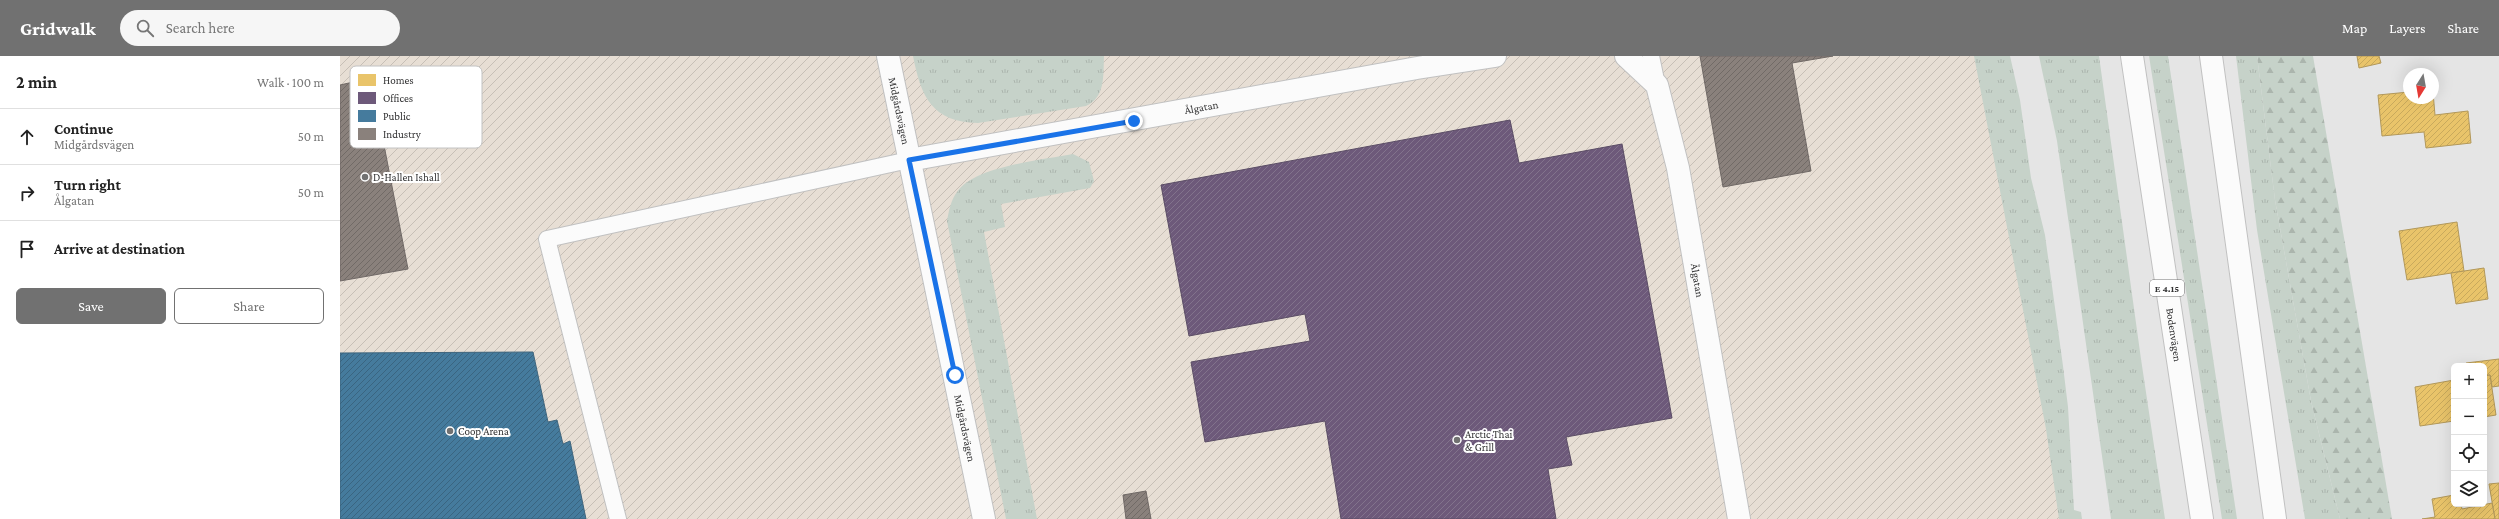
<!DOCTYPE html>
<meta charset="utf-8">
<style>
:root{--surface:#fff;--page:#f6f6f6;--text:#222;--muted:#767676;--line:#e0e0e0;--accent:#717171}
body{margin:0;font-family:"Crimson Pro",serif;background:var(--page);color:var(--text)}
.controls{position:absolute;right:12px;bottom:12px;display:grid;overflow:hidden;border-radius:6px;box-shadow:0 4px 16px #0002}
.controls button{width:36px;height:36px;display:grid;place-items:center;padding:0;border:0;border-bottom:1px solid var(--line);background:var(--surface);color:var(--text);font:20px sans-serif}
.compass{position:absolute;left:2063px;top:12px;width:36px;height:36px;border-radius:50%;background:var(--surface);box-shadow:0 4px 16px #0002;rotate:191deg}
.stop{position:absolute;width:12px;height:12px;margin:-9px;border:3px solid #1a73e8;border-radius:50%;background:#fff}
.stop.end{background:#1a73e8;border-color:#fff;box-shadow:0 1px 4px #0008}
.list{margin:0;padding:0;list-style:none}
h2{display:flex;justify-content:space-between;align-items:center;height:52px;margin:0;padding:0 16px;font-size:17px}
h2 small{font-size:13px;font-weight:400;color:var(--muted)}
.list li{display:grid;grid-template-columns:26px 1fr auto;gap:12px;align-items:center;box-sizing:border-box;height:56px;padding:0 16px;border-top:1px solid var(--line)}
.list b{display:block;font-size:15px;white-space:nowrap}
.list p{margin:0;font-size:13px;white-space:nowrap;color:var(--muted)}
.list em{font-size:13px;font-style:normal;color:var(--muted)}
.actions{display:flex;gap:8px;padding:12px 16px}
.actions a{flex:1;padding:9px 0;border:1px solid var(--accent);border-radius:6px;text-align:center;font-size:14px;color:var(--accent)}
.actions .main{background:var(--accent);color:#fff}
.icon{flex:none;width:22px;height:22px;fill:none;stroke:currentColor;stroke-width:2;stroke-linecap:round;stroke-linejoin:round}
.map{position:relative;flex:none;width:2159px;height:463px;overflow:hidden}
header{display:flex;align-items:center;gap:24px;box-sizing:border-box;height:56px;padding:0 20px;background:var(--accent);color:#fff}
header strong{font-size:19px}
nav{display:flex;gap:22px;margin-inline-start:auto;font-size:14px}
.search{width:280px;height:36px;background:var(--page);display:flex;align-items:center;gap:10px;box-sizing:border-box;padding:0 14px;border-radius:22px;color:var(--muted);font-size:15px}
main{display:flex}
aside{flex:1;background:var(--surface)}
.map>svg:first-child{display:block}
.industrial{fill:url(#industrial-furrows)}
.grass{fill:url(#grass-tufts)}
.forest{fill:url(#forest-firs)}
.homes{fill:url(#homes-hatch);stroke:#b2985a}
.offices{fill:url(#offices-hatch);stroke:#5b4d65}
.public{fill:url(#public-hatch);stroke:#3f657d}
.industry{fill:url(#industry-hatch);stroke:#706966}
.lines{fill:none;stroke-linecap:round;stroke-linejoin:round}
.lane-casing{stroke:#c1c1c1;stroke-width:18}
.street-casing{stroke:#c1c1c1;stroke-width:24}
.secondary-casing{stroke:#c1c1c1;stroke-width:24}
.primary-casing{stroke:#c1c1c1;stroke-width:24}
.lane{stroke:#fbfbfb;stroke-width:16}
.street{stroke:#fbfbfb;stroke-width:22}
.secondary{stroke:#fbfbfb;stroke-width:22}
.primary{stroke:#fbfbfb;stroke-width:22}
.route{stroke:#1a73e8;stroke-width:5}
.poi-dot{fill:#717171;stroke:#fff;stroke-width:1.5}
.labels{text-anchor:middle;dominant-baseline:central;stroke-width:4;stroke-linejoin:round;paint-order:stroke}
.shield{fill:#fff;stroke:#707070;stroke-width:1}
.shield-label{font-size:10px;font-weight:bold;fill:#323233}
.street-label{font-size:11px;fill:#323233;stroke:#fff}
.poi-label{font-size:11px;fill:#323233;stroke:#fff;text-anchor:start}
.key{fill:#fff;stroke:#c2c2c2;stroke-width:1}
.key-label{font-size:11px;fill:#323233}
</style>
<header>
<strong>Gridwalk</strong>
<div class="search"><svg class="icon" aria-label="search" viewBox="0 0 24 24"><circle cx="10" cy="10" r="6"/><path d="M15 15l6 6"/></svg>Search here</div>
<nav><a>Map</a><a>Layers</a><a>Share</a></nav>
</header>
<main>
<aside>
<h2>2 min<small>Walk · 100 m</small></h2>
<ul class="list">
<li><svg class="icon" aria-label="ahead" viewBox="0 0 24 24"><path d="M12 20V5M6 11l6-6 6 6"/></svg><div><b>Continue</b><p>Midgårdsvägen</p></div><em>50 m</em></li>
<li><svg class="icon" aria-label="right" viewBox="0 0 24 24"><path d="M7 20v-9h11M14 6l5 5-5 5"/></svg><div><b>Turn right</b><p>Ålgatan</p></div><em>50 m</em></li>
<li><svg class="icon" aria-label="arrive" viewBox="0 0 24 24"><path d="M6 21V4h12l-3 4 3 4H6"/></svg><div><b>Arrive at destination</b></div></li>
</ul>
<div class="actions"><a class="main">Save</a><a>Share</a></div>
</aside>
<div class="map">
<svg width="2159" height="463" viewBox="0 0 2159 463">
<defs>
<pattern id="industrial-furrows" width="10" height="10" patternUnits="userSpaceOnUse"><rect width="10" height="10" fill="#e7ded4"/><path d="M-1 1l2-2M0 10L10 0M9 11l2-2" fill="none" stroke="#c7bfb6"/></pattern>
<pattern id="grass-tufts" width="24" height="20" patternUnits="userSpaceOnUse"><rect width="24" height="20" fill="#c6d2c9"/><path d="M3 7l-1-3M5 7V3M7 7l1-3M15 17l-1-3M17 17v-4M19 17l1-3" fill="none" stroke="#abb5ad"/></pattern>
<pattern id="forest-firs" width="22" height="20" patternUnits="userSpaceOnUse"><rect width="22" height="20" fill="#c6d2c9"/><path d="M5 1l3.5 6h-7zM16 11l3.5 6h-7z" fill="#abb5ad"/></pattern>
<pattern id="homes-hatch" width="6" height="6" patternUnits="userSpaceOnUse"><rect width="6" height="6" fill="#e9c46a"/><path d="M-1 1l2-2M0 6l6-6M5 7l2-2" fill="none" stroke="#c8a95c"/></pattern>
<pattern id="offices-hatch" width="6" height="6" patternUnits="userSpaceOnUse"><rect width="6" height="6" fill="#6d597a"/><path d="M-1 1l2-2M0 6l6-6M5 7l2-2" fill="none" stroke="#82738c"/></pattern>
<pattern id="public-hatch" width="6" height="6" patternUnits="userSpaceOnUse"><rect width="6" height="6" fill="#457b9d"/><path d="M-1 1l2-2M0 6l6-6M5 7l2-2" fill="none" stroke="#3a6581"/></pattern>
<pattern id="industry-hatch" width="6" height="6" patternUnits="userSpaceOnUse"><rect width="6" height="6" fill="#8a817c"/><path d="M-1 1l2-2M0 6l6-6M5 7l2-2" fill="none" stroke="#716a66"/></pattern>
</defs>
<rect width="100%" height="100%" fill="#e5e5e5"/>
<polygon class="industrial" points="0,0 1653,0 1729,463 0,463"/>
<g class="grass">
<path d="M573 0H764C763 19 766 41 746 50L638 67C592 66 581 41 573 0Z"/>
<polygon points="1634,0 1670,0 1680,44 1691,122 1705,179 1723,310 1728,351 1734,454 1741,456 1742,463 1719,463 1706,373"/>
<polygon points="1699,0 1759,0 1801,303 1825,463 1771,463 1717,85"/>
<polygon points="1809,0 1828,0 1897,463 1882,463"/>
<polygon points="1896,0 1917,0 1935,144 1971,345 2000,463 1965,463 1917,174"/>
<path d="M733 98 749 106 754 125 750 132 661 148 665 171 644 176 697 463H666L607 165C609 154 611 144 617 136 634 110 703 104 733 98Z"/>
</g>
<polygon class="forest" points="1917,0 1973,0 2052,463 2000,463 1971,345 1935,144"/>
<g class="homes">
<polygon points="2017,0 2039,0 2041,7 2019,12"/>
<polygon points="2069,36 2069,42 2093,42 2093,36 2095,59 2128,55 2131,87 2086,92 2084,76 2042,80 2038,39"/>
<polygon points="2117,166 2124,215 2067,224 2059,175"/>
<polygon points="2144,212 2148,243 2116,248 2111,217"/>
<polygon points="2159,303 2159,330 2152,331 2150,319 2144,320 2144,310 2127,310 2126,307"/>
<polygon points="2150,319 2156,359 2144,361 2144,320"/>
<polygon points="2114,324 2114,365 2080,370 2075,331"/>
<polygon points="2159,427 2159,463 2155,463 2149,428"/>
<polygon points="2114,439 2114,448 2121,448 2122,453 2152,447 2155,463 2082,463 2095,461 2092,443"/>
</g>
<polygon class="offices" points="1170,64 1179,107 1282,88 1332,362 1226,381 1232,409 1208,413 1216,463 1001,463 985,365 865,386 851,306 970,285 965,258 849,280 821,129"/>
<polygon class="public" points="193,296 208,366 217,364 223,388 230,385 246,463 0,463 0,297"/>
<g class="industry">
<polygon points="1360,0 1493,0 1452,7 1471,115 1383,131"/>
<polygon points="31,22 68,213 0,225 0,29"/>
<polygon points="806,435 811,463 786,463 783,439"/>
</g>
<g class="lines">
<defs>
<g id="lane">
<polyline points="1311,0 1317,29"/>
<polyline points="278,463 207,183 569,104"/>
</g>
<g id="street">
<path id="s1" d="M1286 0 1317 29 1338 112 1399 463"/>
<path id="s2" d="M569 104 1077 12 1155 0"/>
</g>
<g id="secondary">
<path id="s3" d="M548 0 644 463"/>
</g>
<g id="primary">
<path id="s4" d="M1792 0 1862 463"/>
<polyline points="1871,0 1935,463"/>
</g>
</defs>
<use href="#lane" class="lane-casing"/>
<use href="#street" class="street-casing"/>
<use href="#secondary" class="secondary-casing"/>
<use href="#primary" class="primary-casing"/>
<use href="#lane" class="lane"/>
<use href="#street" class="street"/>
<use href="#secondary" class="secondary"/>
<use href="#primary" class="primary"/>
</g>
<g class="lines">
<polyline class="route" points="615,319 569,104 794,65"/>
</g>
<g class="poi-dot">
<circle cx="25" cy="121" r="4"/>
<circle cx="110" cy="375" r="4"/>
<circle cx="1117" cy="384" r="4"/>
</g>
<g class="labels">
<rect class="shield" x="1810" y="224" width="34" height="16" rx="3"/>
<g class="shield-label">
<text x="1827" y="232">E 4.15</text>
</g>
<g class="street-label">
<text stroke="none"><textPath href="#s2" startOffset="297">Ålgatan</textPath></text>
<text stroke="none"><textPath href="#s3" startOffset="56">Midgårdsvägen</textPath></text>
<text stroke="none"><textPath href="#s1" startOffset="242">Ålgatan</textPath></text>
<text stroke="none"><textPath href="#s4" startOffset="282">Bodenvägen</textPath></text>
<text stroke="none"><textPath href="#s3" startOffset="380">Midgårdsvägen</textPath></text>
</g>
<g class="poi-label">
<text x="33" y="121">D-Hallen Ishall</text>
<text x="118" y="375">Coop Arena</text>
<text x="1125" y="378">Arctic Thai<tspan x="1125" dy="13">&amp; Grill</tspan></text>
</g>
</g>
<rect x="10" y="10" width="132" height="82" rx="6" class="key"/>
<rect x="18" y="18" width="18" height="12" fill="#e9c46a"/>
<rect x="18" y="36" width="18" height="12" fill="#6d597a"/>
<rect x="18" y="54" width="18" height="12" fill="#457b9d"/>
<rect x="18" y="72" width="18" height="12" fill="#8a817c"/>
<g class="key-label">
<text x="43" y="28">Homes</text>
<text x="43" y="46">Offices</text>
<text x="43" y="64">Public</text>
<text x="43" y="82">Industry</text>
</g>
</svg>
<div class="controls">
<button>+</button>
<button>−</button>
<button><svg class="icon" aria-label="locate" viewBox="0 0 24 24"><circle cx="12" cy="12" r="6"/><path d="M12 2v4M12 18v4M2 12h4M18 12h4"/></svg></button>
<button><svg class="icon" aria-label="layers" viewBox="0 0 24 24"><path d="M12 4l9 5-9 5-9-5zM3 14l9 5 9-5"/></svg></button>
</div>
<svg class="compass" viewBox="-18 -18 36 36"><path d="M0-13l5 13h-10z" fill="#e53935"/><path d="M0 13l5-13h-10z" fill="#767676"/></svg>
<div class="stop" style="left:615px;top:319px"></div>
<div class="stop end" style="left:794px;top:65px"></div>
</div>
</main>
